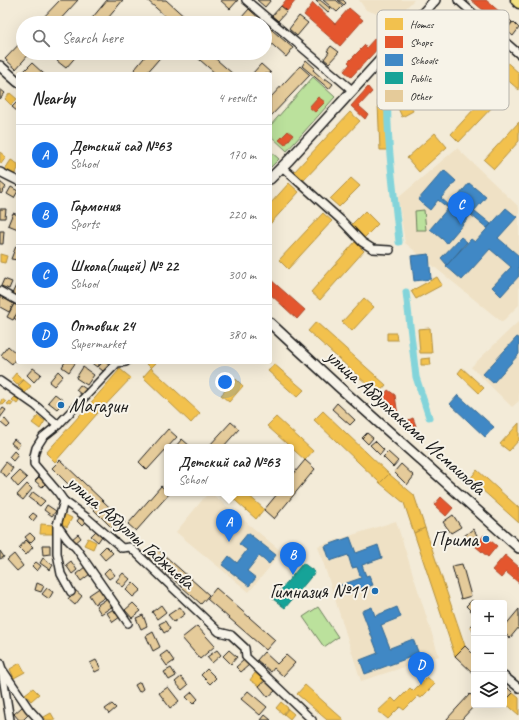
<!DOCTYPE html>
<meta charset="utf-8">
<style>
:root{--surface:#fff;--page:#f2f2f2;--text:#222;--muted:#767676;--line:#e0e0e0;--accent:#1a73e8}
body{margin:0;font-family:Caveat,sans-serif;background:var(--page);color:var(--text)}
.controls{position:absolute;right:12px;bottom:12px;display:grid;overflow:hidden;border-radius:4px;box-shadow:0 4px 16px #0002}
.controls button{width:36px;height:36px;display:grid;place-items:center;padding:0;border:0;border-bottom:1px solid var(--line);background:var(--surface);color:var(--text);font:20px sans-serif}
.you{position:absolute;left:225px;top:382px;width:14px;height:14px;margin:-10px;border:3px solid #fff;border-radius:50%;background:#1a73e8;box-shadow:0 0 0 6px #1a73e833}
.badge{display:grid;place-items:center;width:26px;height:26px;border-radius:50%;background:var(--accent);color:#fff;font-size:13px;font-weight:700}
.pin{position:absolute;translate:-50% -33px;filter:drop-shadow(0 1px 2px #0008)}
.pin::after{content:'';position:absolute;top:21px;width:14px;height:12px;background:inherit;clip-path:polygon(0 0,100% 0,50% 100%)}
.popup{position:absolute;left:164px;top:444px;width:130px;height:52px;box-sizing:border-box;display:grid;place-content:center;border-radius:4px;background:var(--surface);filter:drop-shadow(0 1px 3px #0005);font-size:13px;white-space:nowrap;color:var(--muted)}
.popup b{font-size:15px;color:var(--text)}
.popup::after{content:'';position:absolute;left:50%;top:100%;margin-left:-8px;border:8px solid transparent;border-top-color:var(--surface)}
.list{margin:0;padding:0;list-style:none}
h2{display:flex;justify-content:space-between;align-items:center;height:52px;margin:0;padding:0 16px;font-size:17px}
h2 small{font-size:13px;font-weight:400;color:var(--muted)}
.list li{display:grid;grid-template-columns:26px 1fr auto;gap:12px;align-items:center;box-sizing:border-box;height:60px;padding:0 16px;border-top:1px solid var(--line)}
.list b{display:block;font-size:15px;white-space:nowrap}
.list p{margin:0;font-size:13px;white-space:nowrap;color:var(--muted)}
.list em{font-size:13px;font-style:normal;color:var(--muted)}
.icon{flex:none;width:22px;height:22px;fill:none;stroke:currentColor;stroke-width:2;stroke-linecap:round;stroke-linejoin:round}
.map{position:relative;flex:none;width:519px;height:720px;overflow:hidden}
.search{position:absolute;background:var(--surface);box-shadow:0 4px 16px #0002;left:16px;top:16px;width:256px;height:44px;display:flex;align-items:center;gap:10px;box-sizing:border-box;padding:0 14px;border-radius:22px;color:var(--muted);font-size:15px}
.panel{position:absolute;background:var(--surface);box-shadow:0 4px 16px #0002;left:16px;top:72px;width:256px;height:292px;border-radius:4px}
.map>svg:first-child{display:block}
.built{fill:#efe1c5}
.green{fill:#bbe19c;stroke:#6c7e5c}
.homes{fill:#f2c14e;stroke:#b2903f}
.shops{fill:#e4572e;stroke:#a84529}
.schools{fill:#3f88c5;stroke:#346892}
.public{fill:#17a398;stroke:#187a73}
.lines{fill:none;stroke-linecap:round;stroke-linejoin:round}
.canal{stroke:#83d4da;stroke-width:7}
.building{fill:#e5cb9a;stroke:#1c1c1c}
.street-casing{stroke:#1c1c1c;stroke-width:10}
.secondary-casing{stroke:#1c1c1c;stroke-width:12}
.primary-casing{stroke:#1c1c1c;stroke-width:13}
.street{stroke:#f7f3e8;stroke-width:7}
.secondary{stroke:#f7f3e8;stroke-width:9}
.primary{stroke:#f4e382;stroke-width:10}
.poi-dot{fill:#1f6fb2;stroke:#f7f3e8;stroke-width:1.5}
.labels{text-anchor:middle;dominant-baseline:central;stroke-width:4;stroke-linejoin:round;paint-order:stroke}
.poi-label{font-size:20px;fill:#1c1c1c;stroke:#f7f3e8;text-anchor:end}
.street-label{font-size:20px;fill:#1c1c1c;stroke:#f7f3e8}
.key{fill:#f7f3e8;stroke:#b5b2ab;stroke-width:1}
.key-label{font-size:11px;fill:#1c1c1c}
</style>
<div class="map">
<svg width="519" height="720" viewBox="0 0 519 720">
<rect width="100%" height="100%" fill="#f3ebd8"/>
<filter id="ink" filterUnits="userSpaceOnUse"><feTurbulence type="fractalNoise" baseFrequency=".025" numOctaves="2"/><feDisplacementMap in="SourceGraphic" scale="8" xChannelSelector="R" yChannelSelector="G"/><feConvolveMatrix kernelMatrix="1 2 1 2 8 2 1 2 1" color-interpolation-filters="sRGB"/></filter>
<g filter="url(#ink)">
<g class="built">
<polygon points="359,0 414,0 400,14 375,13 366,10"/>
<polygon points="457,148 519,207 519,305 502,322 405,243 398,198"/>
<polygon points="519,321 519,401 512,407 471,367"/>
<polygon points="208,493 211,493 282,552 249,592 176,532"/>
<polygon points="396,521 439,656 361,681 318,546"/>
</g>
<g class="green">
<polygon points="313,77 335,97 287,151 270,135 270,126"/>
<polygon points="270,151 279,159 270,168"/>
<polygon points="424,210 426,230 416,230 415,211"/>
<polygon points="318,607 338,637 324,647 303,617"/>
</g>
<g class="homes">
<polygon points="452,14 519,73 519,90 443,24"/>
<polygon points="408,66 418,74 409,84 399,76"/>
<polygon points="384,80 387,150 380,150 377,81"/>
<polygon points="10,93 17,99 11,105 5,99"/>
<polygon points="487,95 496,103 459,142 451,134"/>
<polygon points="409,102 413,111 402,117 398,108"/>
<polygon points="350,112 360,121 302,182 293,173"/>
<polygon points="519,122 519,141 494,169 484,160"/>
<polygon points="435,133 447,147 419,172 407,158"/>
<polygon points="0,152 6,157 1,164 0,163"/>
<polygon points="11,160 18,164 18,169 14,175 5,169"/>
<polygon points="351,178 360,186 339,207 330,199"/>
<polygon points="289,183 299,192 270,224 270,204"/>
<polygon points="365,211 378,224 364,238 351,225"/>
<polygon points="323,213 332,221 288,269 279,260"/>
<polygon points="355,242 364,251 320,300 311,292"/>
<polygon points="0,254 7,256 5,263 0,262"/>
<polygon points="437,277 442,285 416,299 411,291"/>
<polygon points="364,298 374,307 352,331 342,322"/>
<polygon points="316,322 386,385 378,394 308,331"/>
<polygon points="430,328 432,353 420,353 418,329"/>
<polygon points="387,333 396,333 397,340 387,340"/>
<polygon points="430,358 431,365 421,365 421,359"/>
<polygon points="145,362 157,362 151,368"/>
<polygon points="274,364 304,390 297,397 268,371"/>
<polygon points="151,368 200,413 191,423 143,377"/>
<polygon points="462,368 484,388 479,393 458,373"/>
<polygon points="120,369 131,378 97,414 88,406"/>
<polygon points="16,373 23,380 17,385 11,379"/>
<polygon points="236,379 243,386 229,402 221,395"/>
<polygon points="24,380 31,386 25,393 18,386"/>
<polygon points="15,397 20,400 17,404 12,400"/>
<polygon points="2,399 6,402 3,405 0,403"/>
<polygon points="10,401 13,403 11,406 7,404"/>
<polygon points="88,406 97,414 55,462 46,453"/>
<polygon points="323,411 389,474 380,483 314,420"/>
<polygon points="38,416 45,421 40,429 32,423"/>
<polygon points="276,417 313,451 305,460 267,426"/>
<polygon points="519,423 519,440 509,451 500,444"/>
<polygon points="477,470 519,508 519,523 470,479"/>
<polygon points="389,474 414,495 425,528 414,533 404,503 380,483"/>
<polygon points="227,493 246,493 264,509 256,519"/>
<polygon points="64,514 72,518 67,527 59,522"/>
<polygon points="41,524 53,525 53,534 40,534"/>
<polygon points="425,528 465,646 455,656 414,533"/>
<polygon points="88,538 96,542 93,549 84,545"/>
<polygon points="20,663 25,672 14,678 10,669"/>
<polygon points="255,673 264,680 259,686 250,680"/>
<polygon points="427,677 435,684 421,698 418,696 404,710 400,707 388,719 378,711 392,698 396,702 410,688 413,691"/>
<polygon points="305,685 344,720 327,720 297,694"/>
<polygon points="33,688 39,694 31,701 25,694"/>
<polygon points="513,693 519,698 519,715 504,702"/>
<polygon points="281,702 288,708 283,714 276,708"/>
<polygon points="288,709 294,714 290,719 284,714"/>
<polygon points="51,713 55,720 46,720 44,717"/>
</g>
<g class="shops">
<polygon points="286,0 296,0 287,11 281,6"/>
<polygon points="471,0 486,0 501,13 495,20"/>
<polygon points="313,3 335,24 349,8 363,20 340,46 304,15"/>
<polygon points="429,32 437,39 420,58 412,50"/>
<polygon points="377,36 384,42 351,77 344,71 350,64 348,62 365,45 366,48"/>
<polygon points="458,55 467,63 431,102 423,95"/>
<polygon points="368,87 372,92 359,106 368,114 365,119 351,106"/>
<polygon points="318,97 325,102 315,112 309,107"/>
<polygon points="288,131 293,135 285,145 279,140"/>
<polygon points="270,279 305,310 297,319 270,294"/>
<polygon points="388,390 395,395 398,416 394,417 379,402"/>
<polygon points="413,418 416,426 407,430 404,422"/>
<polygon points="441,497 453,508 446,516 434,505"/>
<polygon points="484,535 497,546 488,557 475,546"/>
<polygon points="505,555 519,567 519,583 506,572 501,578 492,570"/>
</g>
<g class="schools">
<polygon points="444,170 456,181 441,198 450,206 469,183 486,197 447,243 430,229 448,208 438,200 430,210 418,200"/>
<polygon points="506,208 517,217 498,238 519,256 519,276 501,296 492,287 511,267 490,249 462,280 446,266 471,239 475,242"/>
<polygon points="475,211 491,224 487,228 471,215"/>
<polygon points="461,237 467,242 447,265 441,258"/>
<polygon points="429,254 431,279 414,281 411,256"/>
<polygon points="517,337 519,338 519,354 493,383 483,374"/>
<polygon points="458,395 494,427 485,437 450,404"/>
<polygon points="248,533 276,555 269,564 259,556 247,571 256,578 249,586 222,565 229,556 237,563 247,550 239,544"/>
<polygon points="350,537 356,553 378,545 382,558 362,565 366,576 369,575 373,585 344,595 341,585 361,578 357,567 352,568 348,555 330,561 325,546"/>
<polygon points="372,607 375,616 397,607 401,617 381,625 390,648 413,639 419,654 365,674 360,660 378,653 362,611"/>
</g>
<polygon class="public" points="303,563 315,572 285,608 273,599"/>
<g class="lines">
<g class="canal">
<path d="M389 75C384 130 394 187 399 242"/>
<polyline points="406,292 416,377 429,417"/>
</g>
</g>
<g class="building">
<polygon points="60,0 78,0 57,23 38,23"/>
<polygon points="107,0 123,0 104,23 88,23"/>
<polygon points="147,0 166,0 187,19 183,23 173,23"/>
<polygon points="220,0 238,0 230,9"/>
<polygon points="257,0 271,0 265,7"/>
<polygon points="317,0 320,0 331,9 328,12 316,1"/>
<polygon points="323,0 336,0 343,6 337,12"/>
<polygon points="338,0 343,0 346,3 344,5"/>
<polygon points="281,6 287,11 278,21 272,16"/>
<polygon points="249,9 264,23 247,23 241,18"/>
<polygon points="502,13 512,22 506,29 496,21"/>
<polygon points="299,16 308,23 297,36 289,29"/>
<polygon points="513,22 519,28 513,36 506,30"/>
<polygon points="265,24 293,48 286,57 265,38"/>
<polygon points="23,40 23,53 30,53 16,69 5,59"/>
<polygon points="331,46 339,52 329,63 324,59 329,52 327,51"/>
<polygon points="63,53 79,53 66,68 57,61"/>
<polygon points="148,53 164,53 146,74 131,74"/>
<polygon points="192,53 209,53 233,74 216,74"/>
<polygon points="306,60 315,68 313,70 324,80 325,78 333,84 329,89 302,66"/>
<polygon points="32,63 44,74 25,74 23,72"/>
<polygon points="261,64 271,73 270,74 252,74"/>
<polygon points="300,66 310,75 270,117 270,98"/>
<polygon points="0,89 5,93 0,99"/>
<polygon points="18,101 18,112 12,107"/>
<polygon points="0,182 6,187 1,194 0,193"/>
<polygon points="11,187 18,191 14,198 7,194"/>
<polygon points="0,209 6,209 5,218 0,218"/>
<polygon points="13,213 18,215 18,229 8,225"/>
<polygon points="0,231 4,231 3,244 0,244"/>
<polygon points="16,246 18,246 18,260 11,259"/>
<polygon points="4,279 12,282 9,289 1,286"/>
<polygon points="18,281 18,297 12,294"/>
<polygon points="0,296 14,304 9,312 0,307"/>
<polygon points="14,304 18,306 18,312 13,320 7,317"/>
<polygon points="18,312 18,321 14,318"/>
<polygon points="8,346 18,355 12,364 1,355"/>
<polygon points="65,362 76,362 69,372 62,367"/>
<polygon points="90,362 101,362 97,367"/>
<polygon points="103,362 105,362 109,365 103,371 98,367"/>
<polygon points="83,367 94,375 87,385 76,378"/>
<polygon points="33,368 41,374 34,382 27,375"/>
<polygon points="58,371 63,376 54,386 49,382"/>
<polygon points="80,385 86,389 82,395 76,390"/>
<polygon points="55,394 64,401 57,409 48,402"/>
<polygon points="337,403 355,420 350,425 332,409"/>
<polygon points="3,408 6,410 0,418 0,412"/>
<polygon points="5,419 10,425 7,428 1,423"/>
<polygon points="231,422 239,429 223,447 211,447 209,446"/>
<polygon points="168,429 177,437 147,470 139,462"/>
<polygon points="367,433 373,438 368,444 362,438"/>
<polygon points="14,439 20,444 17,448 11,443"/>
<polygon points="182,439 191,447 175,447"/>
<polygon points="375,441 384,450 380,455 370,445"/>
<polygon points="14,451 18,455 13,461 9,457"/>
<polygon points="388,452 398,461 393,467 383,457"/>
<polygon points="60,460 125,522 116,532 52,468"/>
<polygon points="305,460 315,469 274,519 264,510 278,493 291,493 291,477"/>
<polygon points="6,462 13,468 7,477 0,472 0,470"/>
<polygon points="401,464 414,476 407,485 394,472"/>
<polygon points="19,471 27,478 18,487 11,479"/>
<polygon points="39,477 46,483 42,487 35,481"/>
<polygon points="27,484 32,489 23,500 17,495"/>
<polygon points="161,486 167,491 167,493 170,493 136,531 128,524"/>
<polygon points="33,492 45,501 40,506 29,498"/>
<polygon points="47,505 56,511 52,516 44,510"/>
<polygon points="33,513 37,516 33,521 29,517"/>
<polygon points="453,515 461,527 451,533 443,522"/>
<polygon points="80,517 86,522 82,526 77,521"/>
<polygon points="473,529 477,535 469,542 464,536"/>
<polygon points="96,531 102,536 98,542 91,536"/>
<polygon points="30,533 35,538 30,543 25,537"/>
<polygon points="78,534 81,538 74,544 71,540"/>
<polygon points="26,540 33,547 26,555 19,548"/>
<polygon points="42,545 50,545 50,554 43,555"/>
<polygon points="106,546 113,553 105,560 99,553"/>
<polygon points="154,546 209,595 201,604 146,555"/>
<polygon points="0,551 4,557 0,559"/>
<polygon points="14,554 23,566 17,571 7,560"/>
<polygon points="43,558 53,565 50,570 40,563"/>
<polygon points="71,561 77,570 72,574 66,565"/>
<polygon points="36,562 41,566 37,571 32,566"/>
<polygon points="462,564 471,596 461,599 452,566"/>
<polygon points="85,567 90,574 81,581 76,574"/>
<polygon points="109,568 115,575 109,579 104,573"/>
<polygon points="123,573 130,579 123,587 116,581"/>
<polygon points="133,582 141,590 133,597 126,590"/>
<polygon points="37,583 44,586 41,592 35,590"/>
<polygon points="101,587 107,596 95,604 89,595"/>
<polygon points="47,588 53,592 49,599 42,594"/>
<polygon points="216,588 275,640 266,650 207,599"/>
<polygon points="75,590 82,596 75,605 68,599"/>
<polygon points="108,598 113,606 101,614 96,606"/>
<polygon points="472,600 475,603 474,603 474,614 466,606"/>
<polygon points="133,603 141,611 132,618 125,610"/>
<polygon points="161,605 166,612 157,619 152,612"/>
<polygon points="180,607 185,614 174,622 168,615"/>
<polygon points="115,608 120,617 113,622 107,613"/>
<polygon points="519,609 519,627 510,638 504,633 504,627"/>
<polygon points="143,615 147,626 141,629 136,618"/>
<polygon points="165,621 170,629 164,633 159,624"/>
<polygon points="474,622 474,632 469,627"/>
<polygon points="197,626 215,646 200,659 182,638"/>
<polygon points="153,632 160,647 153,651 146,636"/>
<polygon points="465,646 474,655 474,674 455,656"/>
<polygon points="217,650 221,655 212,663 207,657"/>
<polygon points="229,650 237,657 231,664 223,656"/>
<polygon points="167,651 174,661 167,666 160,656"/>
<polygon points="264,652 277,664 286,655 295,663 283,676 274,668 271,672 257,660"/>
<polygon points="96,660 101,669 95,672 90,663"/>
<polygon points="244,660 249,665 241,672 236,667"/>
<polygon points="171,668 176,676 169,680 164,672"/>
<polygon points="207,669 216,678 210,684 201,675"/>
<polygon points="181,677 188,685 182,690 175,682"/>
<polygon points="266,680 275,691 268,697 259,686"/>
<polygon points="140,682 143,689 139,692 135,685"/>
<polygon points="504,684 513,693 504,702"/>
<polygon points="168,687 179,701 170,708 159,693"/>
<polygon points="248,691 267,707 260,715 241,699"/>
<polygon points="192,692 198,699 193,704 186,697"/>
<polygon points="470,694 474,698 475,705 461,720 446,720"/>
<polygon points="112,704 116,708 109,714 105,709"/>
<polygon points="22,707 29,714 23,720 19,720 14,714"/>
<polygon points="265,715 271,720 261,720"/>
</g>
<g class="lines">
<defs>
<g id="street">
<polyline points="246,0 352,90"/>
<polyline points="458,0 519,54"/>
<polyline points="282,167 341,220 362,242 373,249 390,250"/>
<polyline points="0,172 18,181"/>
<polyline points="0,291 18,301"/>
<polyline points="126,362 117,363 58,425 43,437 36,448 34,456 34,464 57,491 64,501 86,517 122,548 130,547 219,632 231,635 245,648 246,657 312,720"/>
<polyline points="0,381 36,406 58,425"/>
<polyline points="64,501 57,525 67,539 76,548 128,623"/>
<polyline points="57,525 57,553 61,574 71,592"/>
<polyline points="0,663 2,669 29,709 39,720"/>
<polyline points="2,671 10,720"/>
<polyline points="504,676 519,688"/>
</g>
<g id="secondary">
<polyline points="0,66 18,82"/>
<polyline points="270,179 289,160 435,0"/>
<polyline points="270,323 338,386 519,548"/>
</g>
<polyline id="primary" points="516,0 519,3"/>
</defs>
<use href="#street" class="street-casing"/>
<use href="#secondary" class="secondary-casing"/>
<use href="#primary" class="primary-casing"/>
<use href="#street" class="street"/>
<use href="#secondary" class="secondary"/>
<use href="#primary" class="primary"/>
</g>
</g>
<g class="poi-dot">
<circle cx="61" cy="405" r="4"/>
<circle cx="486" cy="539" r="4"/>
<circle cx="375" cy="591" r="4"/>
</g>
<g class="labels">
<g class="poi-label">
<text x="69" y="405" text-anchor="start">Магазин</text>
<text x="478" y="539">Прима</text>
<text x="367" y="591">Гимназия №11</text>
</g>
<g class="street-label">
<text transform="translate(406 422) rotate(42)">улица Абдулхакима Исмаилова</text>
<text transform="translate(131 532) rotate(41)">улица Абдуллы Гаджиева</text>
</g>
</g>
<rect x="377" y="10" width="132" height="100" rx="6" class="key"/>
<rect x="385" y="18" width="18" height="12" fill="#f2c14e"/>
<rect x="385" y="36" width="18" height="12" fill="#e4572e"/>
<rect x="385" y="54" width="18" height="12" fill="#3f88c5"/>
<rect x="385" y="72" width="18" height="12" fill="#17a398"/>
<rect x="385" y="90" width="18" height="12" fill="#e5cb9a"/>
<g class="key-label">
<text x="410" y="28">Homes</text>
<text x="410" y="46">Shops</text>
<text x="410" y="64">Schools</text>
<text x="410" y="82">Public</text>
<text x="410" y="100">Other</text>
</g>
</svg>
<div class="controls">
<button>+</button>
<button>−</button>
<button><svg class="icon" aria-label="layers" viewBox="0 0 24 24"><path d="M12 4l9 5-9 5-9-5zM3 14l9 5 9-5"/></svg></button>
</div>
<div class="you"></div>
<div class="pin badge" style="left:229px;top:542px">A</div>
<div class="popup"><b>Детский сад №63</b>School</div>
<div class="pin badge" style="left:293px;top:575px">B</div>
<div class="pin badge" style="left:461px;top:225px">C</div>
<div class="pin badge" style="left:421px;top:685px">D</div>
<div class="search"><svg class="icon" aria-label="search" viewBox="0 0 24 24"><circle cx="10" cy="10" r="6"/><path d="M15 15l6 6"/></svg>Search here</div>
<section class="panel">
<h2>Nearby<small>4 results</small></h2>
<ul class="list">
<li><span class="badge">A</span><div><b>Детский сад №63</b><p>School</p></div><em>170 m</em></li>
<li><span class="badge">B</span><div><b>Гармония</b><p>Sports</p></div><em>220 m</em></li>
<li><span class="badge">C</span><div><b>Школа(лицей) № 22</b><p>School</p></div><em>300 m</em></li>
<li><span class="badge">D</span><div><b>Оптовик 24</b><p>Supermarket</p></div><em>380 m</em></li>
</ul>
</section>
</div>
